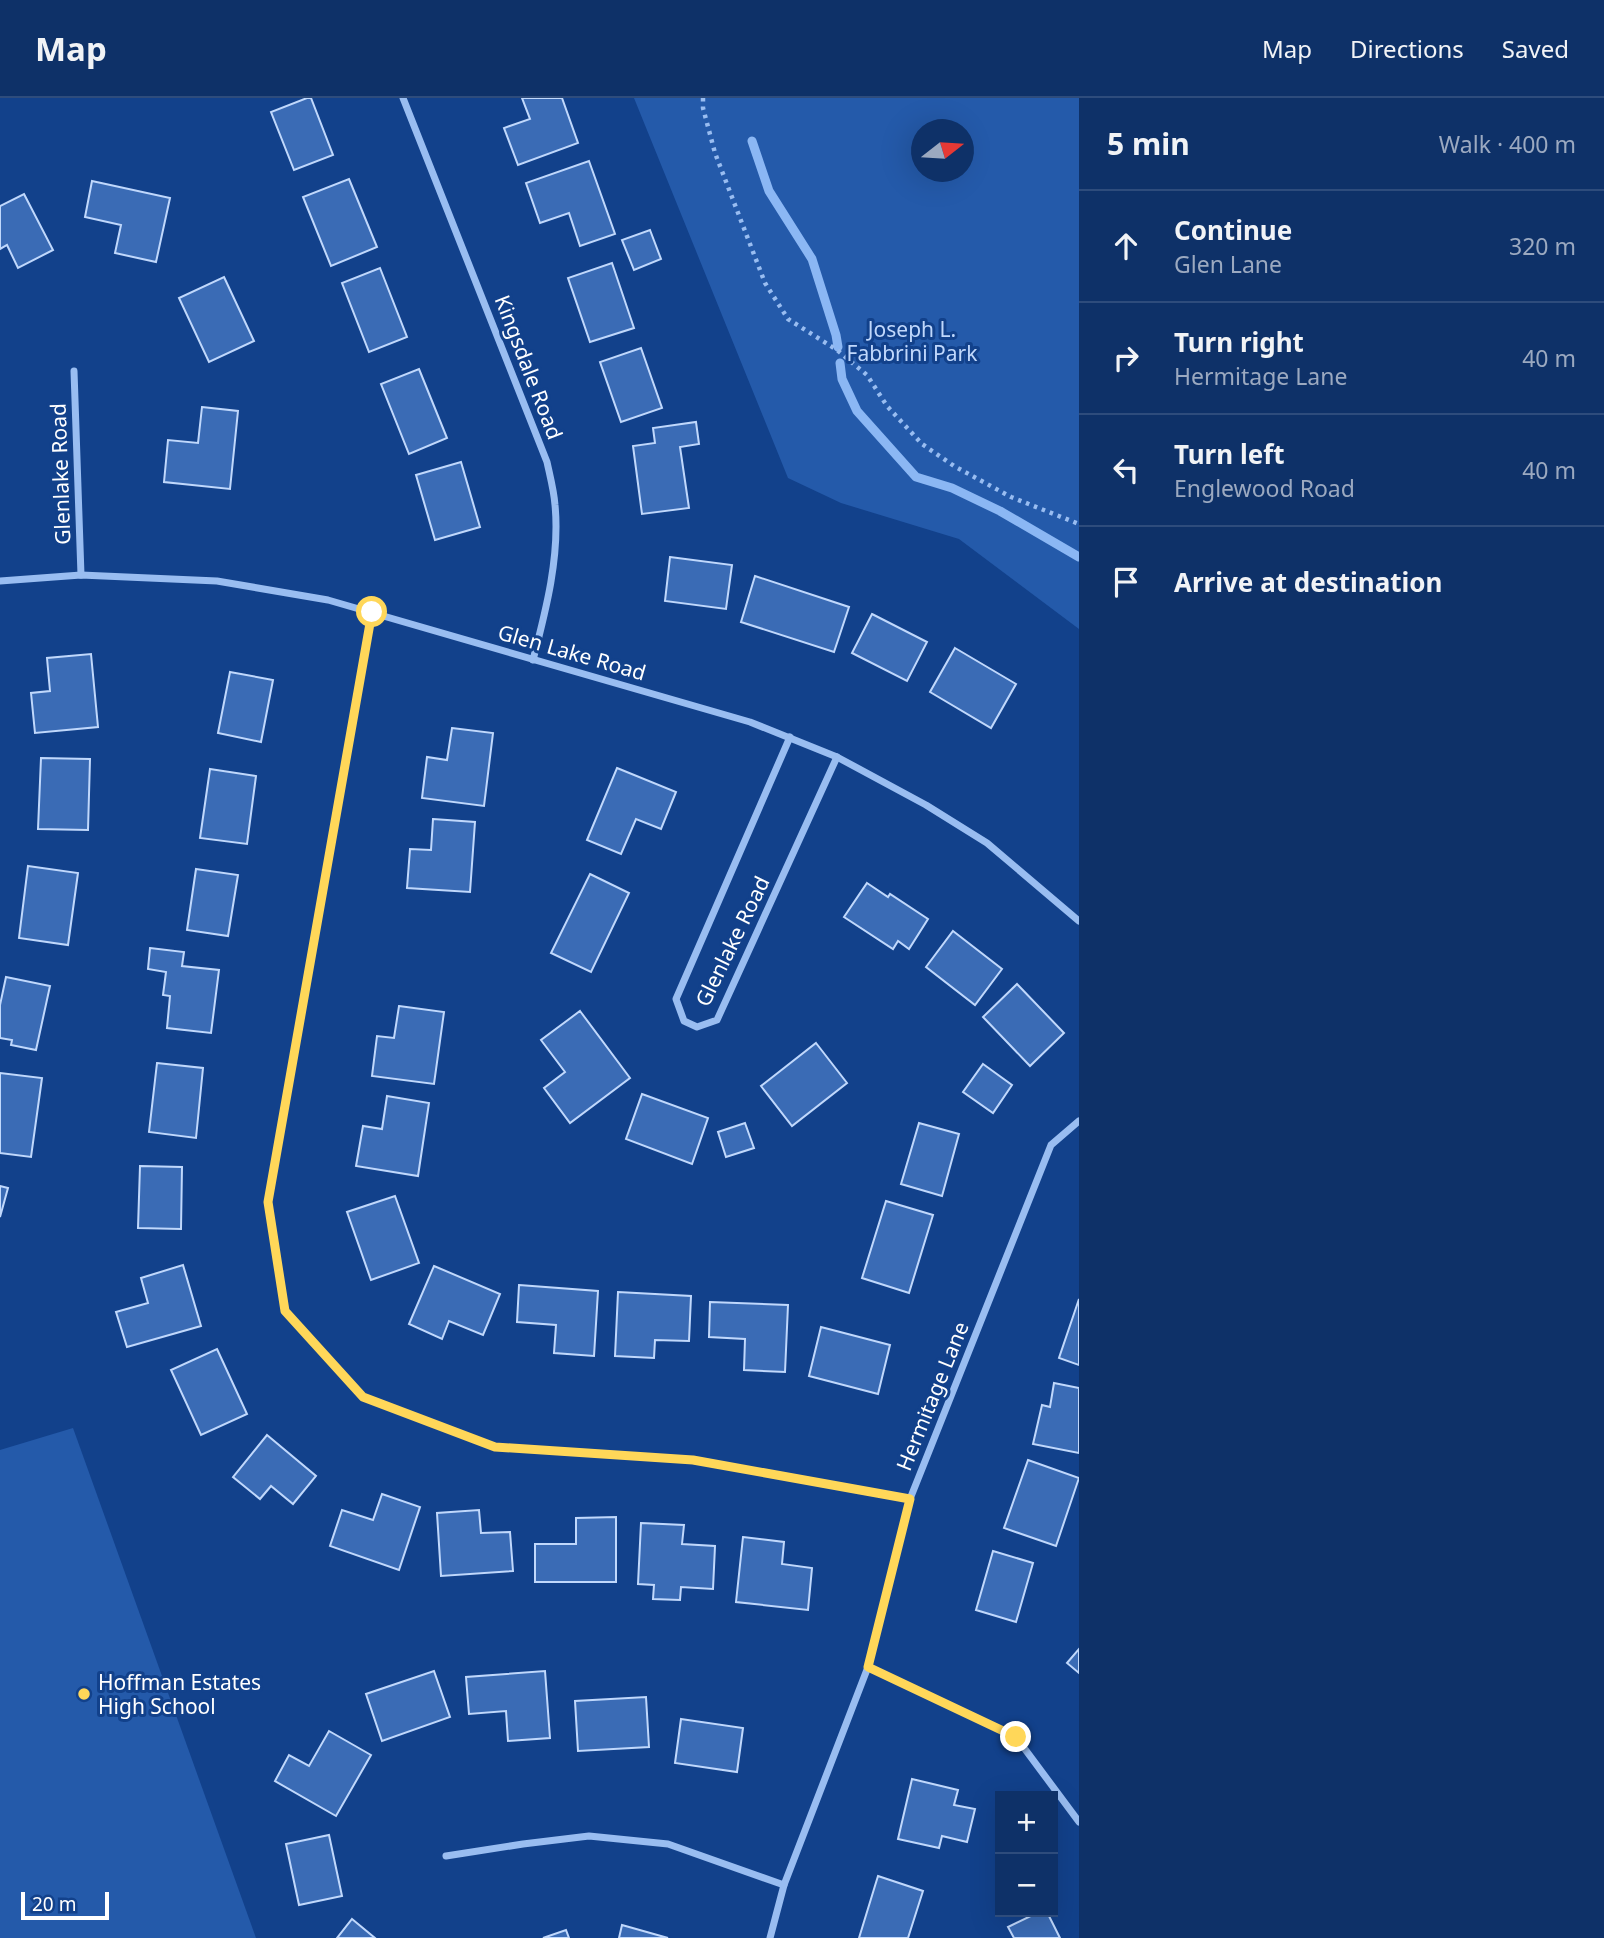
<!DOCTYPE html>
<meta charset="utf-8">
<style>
:root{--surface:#0e3168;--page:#1c3d71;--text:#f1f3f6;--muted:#9ba9c0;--line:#2e4c7c}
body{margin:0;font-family:"Noto Sans",sans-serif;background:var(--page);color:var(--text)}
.controls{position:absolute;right:21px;bottom:21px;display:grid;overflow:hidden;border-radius:0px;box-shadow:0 7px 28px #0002}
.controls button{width:63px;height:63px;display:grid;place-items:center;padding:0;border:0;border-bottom:2px solid var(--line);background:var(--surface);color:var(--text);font:35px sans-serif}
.compass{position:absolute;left:911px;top:21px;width:63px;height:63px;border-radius:50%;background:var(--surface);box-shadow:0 7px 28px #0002;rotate:73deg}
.scale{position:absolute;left:21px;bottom:18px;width:88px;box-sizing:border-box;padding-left:7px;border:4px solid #fff;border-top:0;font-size:19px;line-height:24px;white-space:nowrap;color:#fff;-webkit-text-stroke:5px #12418b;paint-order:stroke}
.stop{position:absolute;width:21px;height:21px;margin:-16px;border:5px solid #ffd759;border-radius:50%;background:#fff}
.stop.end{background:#ffd759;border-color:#fff;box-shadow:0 2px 7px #0008}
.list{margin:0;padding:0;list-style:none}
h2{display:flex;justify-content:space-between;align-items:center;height:91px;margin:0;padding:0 28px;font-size:30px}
h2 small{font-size:23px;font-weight:400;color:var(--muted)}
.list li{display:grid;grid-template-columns:46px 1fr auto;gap:21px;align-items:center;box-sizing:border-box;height:112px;padding:0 28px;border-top:2px solid var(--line)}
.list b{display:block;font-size:26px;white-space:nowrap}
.list p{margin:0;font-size:23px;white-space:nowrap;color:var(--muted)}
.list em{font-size:23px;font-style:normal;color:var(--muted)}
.icon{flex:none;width:38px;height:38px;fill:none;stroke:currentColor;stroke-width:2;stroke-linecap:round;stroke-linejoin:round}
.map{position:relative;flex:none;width:1079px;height:1840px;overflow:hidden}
header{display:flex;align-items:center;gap:42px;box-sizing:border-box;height:98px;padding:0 35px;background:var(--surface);border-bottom:2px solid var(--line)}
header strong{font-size:33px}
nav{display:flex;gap:38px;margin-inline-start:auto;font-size:24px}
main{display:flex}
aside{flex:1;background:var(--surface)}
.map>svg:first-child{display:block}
.green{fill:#245aaa;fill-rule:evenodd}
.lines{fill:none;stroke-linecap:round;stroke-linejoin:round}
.stream{stroke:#8bb7f4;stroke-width:9}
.building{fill:#3a6bb5;stroke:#c0d8fc;stroke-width:2}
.path{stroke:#99bdf1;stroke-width:4.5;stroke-dasharray:3.5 5;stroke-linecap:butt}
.street{stroke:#99bdf1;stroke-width:7}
.route{stroke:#ffd759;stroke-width:9}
.poi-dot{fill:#ffd759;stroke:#12418b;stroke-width:2.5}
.labels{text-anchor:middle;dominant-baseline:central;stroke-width:6;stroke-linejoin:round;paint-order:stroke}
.park-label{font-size:21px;fill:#c0d8fc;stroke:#12418b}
.street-label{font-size:21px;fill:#fff;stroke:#12418b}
.poi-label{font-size:21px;fill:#fff;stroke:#12418b;text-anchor:start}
</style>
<header>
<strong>Map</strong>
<nav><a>Map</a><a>Directions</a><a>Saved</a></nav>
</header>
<main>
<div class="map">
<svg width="1079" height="1840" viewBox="0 0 1079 1840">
<rect width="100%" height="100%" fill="#12418b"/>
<g class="green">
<path d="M634 0H1079V531L959 441 841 405 788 380ZM922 32H964V74H922Z"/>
<polygon points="73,1330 256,1840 0,1840 0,1352"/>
</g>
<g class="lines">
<g class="stream">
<polyline points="752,43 769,93 812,161 836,237 838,249"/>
<polyline points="840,265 842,281 857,313 916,379 952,390 1000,413 1079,459"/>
</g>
</g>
<g class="building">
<polygon points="307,0 311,0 333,57 294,72 271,14"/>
<polygon points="522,0 562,0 578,45 518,67 504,30 530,21"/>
<polygon points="589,63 615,136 580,148 569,115 540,125 526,85"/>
<polygon points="349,81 377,149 331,168 303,99"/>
<polygon points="92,83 170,100 156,164 115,155 121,127 85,119"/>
<polygon points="24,96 53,152 18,170 7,147 0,151 0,108"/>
<polygon points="650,132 661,161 634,172 622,142"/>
<polygon points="612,165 634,230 590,244 568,180"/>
<polygon points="380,170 407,239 369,254 342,185"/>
<polygon points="224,179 254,243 209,264 179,200"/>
<polygon points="641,250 662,310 621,324 600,264"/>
<polygon points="419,271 447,340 409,356 381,286"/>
<polygon points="202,309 238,313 230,391 164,384 168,342 198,345"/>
<polygon points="696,324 699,346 680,349 689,410 642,416 633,348 655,345 653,330"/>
<polygon points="461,364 480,429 435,442 416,377"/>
<polygon points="670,459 732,467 726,511 665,503"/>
<polygon points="755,478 849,509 834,554 741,524"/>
<polygon points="872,516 927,544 907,583 852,555"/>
<polygon points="955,550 1016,586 991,630 930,594"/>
<polygon points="91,556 98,629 35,635 31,595 50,593 47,560"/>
<polygon points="230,574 273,582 261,644 218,635"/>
<polygon points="452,630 493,635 484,708 422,700 427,659 447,662"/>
<polygon points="41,660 90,661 88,732 38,731"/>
<polygon points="617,670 676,694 661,731 636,721 621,756 587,742"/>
<polygon points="210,671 256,678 247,746 200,740"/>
<polygon points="433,721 475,724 470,794 407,790 410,751 431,752"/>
<polygon points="28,768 78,775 68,847 19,840"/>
<polygon points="196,771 238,777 228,838 187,832"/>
<polygon points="590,776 629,795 591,874 551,855"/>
<polygon points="867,785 888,799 890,796 928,821 909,851 898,843 893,851 844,819"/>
<polygon points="953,833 1002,871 975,907 926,869"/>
<polygon points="150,850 184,854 182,868 219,872 211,935 167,930 170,898 163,897 166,874 148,871"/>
<polygon points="6,879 50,888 36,952 11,947 12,942 0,940 0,907"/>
<polygon points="1017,886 1064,935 1030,968 983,919"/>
<polygon points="399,908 444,914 434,986 372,978 377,938 394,940"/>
<polygon points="580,913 630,980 570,1025 544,990 565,974 541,942"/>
<polygon points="816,945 847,985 792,1028 761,988"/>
<polygon points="157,965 203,970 196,1040 149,1034"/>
<polygon points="983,966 1012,987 993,1015 963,994"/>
<polygon points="0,975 42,980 31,1059 0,1055"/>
<polygon points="642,996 708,1020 692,1066 626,1041"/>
<polygon points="387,998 429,1005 418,1078 356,1068 363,1028 382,1031"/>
<polygon points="745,1025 754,1050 726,1059 718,1034"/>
<polygon points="919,1025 959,1036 942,1098 901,1086"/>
<polygon points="140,1068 182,1069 181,1131 138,1130"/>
<polygon points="0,1088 8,1090 0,1119"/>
<polygon points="395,1098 419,1165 371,1182 347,1114"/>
<polygon points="886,1103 933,1117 909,1195 862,1180"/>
<polygon points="183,1167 201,1228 127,1249 116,1214 148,1205 141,1180"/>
<polygon points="434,1168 500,1196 483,1237 449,1223 442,1241 409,1226"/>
<polygon points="519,1187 598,1193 594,1258 554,1255 556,1227 517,1224"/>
<polygon points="618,1194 691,1198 689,1243 655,1242 654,1260 615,1258"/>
<polygon points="1079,1201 1079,1267 1059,1260"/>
<polygon points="710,1204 788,1207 785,1274 744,1272 745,1241 709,1239"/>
<polygon points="821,1229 890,1247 878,1296 809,1278"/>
<polygon points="217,1251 247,1316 201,1337 171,1272"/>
<polygon points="1054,1285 1079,1290 1079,1355 1033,1346 1042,1307 1050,1309"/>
<polygon points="267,1337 316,1378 293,1406 271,1388 260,1401 233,1379"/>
<polygon points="1028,1362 1079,1380 1056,1448 1004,1430"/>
<polygon points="382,1396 420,1409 399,1472 330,1448 342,1412 373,1422"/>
<polygon points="479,1412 481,1435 510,1434 513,1473 441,1478 437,1415"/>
<polygon points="616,1419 616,1484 535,1484 535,1446 576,1446 576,1420"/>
<polygon points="641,1425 684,1427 682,1446 715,1448 713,1491 681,1489 680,1502 653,1501 654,1487 638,1486"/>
<polygon points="743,1439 784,1444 782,1466 812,1470 808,1512 736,1504"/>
<polygon points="993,1453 1033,1465 1016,1524 976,1512"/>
<polygon points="1079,1551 1079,1575 1067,1565"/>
<polygon points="434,1573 450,1619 382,1643 366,1596"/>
<polygon points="545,1573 550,1640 508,1643 506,1613 469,1616 466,1579"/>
<polygon points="646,1599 649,1649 578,1653 575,1603"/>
<polygon points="681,1621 743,1630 737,1674 675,1665"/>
<polygon points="329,1633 371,1657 336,1718 275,1683 289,1657 309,1668"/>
<polygon points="912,1681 958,1692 954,1707 975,1711 967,1744 942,1738 939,1750 898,1741"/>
<polygon points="329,1737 342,1798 299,1807 286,1746"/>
<polygon points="878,1778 923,1793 908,1840 859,1840"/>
<polygon points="1039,1814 1047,1814 1060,1840 1014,1840 1008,1829"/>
<polygon points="352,1821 375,1840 337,1840"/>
<polygon points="622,1827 668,1840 619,1840"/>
<polygon points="566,1832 569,1840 543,1840"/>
</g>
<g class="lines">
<polyline class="path" points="703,0 703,10 715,55 765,185 788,221 837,252 867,277 887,308 922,346 954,368 1011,399 1079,426"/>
<g class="street">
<path d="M403 0 547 364C550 378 554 393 555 407 560 458 546 512 533 562"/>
<polyline points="74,273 81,477"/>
<polyline points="0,483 81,477 217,483 328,502 750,624 837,659 926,707 987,745 1079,823"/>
<polyline points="372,514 268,1104 285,1213 363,1299 495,1349 693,1362 910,1401"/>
<polyline points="790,639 676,901 684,923 697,929 717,922 837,659"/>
<polyline points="868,1569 1016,1639 1079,1724"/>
<polyline points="446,1758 523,1746 589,1738 668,1746 784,1787"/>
<polyline points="770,1840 784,1787 868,1569 910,1401 1051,1047 1079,1023"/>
</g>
</g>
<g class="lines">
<polyline class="route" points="372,514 268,1104 285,1213 363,1299 495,1349 693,1362 910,1401 868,1569 1016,1639"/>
</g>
<circle class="poi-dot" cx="84" cy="1596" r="7"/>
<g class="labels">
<g class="park-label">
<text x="912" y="231">Joseph L.<tspan x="912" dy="24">Fabbrini Park</tspan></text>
</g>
<g class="street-label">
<text transform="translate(529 269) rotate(69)">Kingsdale Road</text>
<text transform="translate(60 376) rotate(-92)">Glenlake Road</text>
<text transform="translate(572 554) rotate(16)">Glen Lake Road</text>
<text transform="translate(732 843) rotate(-64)">Glenlake Road</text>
<text transform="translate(932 1298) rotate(-68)">Hermitage Lane</text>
</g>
<g class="poi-label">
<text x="98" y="1584">Hoffman Estates<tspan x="98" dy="24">High School</tspan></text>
</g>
</g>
</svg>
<div class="controls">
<button>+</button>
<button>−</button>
</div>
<svg class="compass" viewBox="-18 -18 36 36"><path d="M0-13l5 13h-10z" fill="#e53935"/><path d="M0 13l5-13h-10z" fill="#9ba9c0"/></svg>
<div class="scale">20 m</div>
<div class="stop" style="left:372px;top:514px"></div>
<div class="stop end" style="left:1016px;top:1639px"></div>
</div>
<aside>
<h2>5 min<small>Walk · 400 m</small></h2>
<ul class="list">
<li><svg class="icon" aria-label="ahead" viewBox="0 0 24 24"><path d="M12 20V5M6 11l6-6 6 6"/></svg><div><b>Continue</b><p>Glen Lane</p></div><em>320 m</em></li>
<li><svg class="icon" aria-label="right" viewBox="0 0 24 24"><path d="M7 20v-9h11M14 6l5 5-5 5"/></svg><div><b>Turn right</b><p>Hermitage Lane</p></div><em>40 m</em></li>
<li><svg class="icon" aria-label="left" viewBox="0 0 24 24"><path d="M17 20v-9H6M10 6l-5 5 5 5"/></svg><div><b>Turn left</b><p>Englewood Road</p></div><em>40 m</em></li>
<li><svg class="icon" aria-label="arrive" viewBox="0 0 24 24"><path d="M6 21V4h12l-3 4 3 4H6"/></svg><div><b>Arrive at destination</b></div></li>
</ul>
</aside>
</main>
